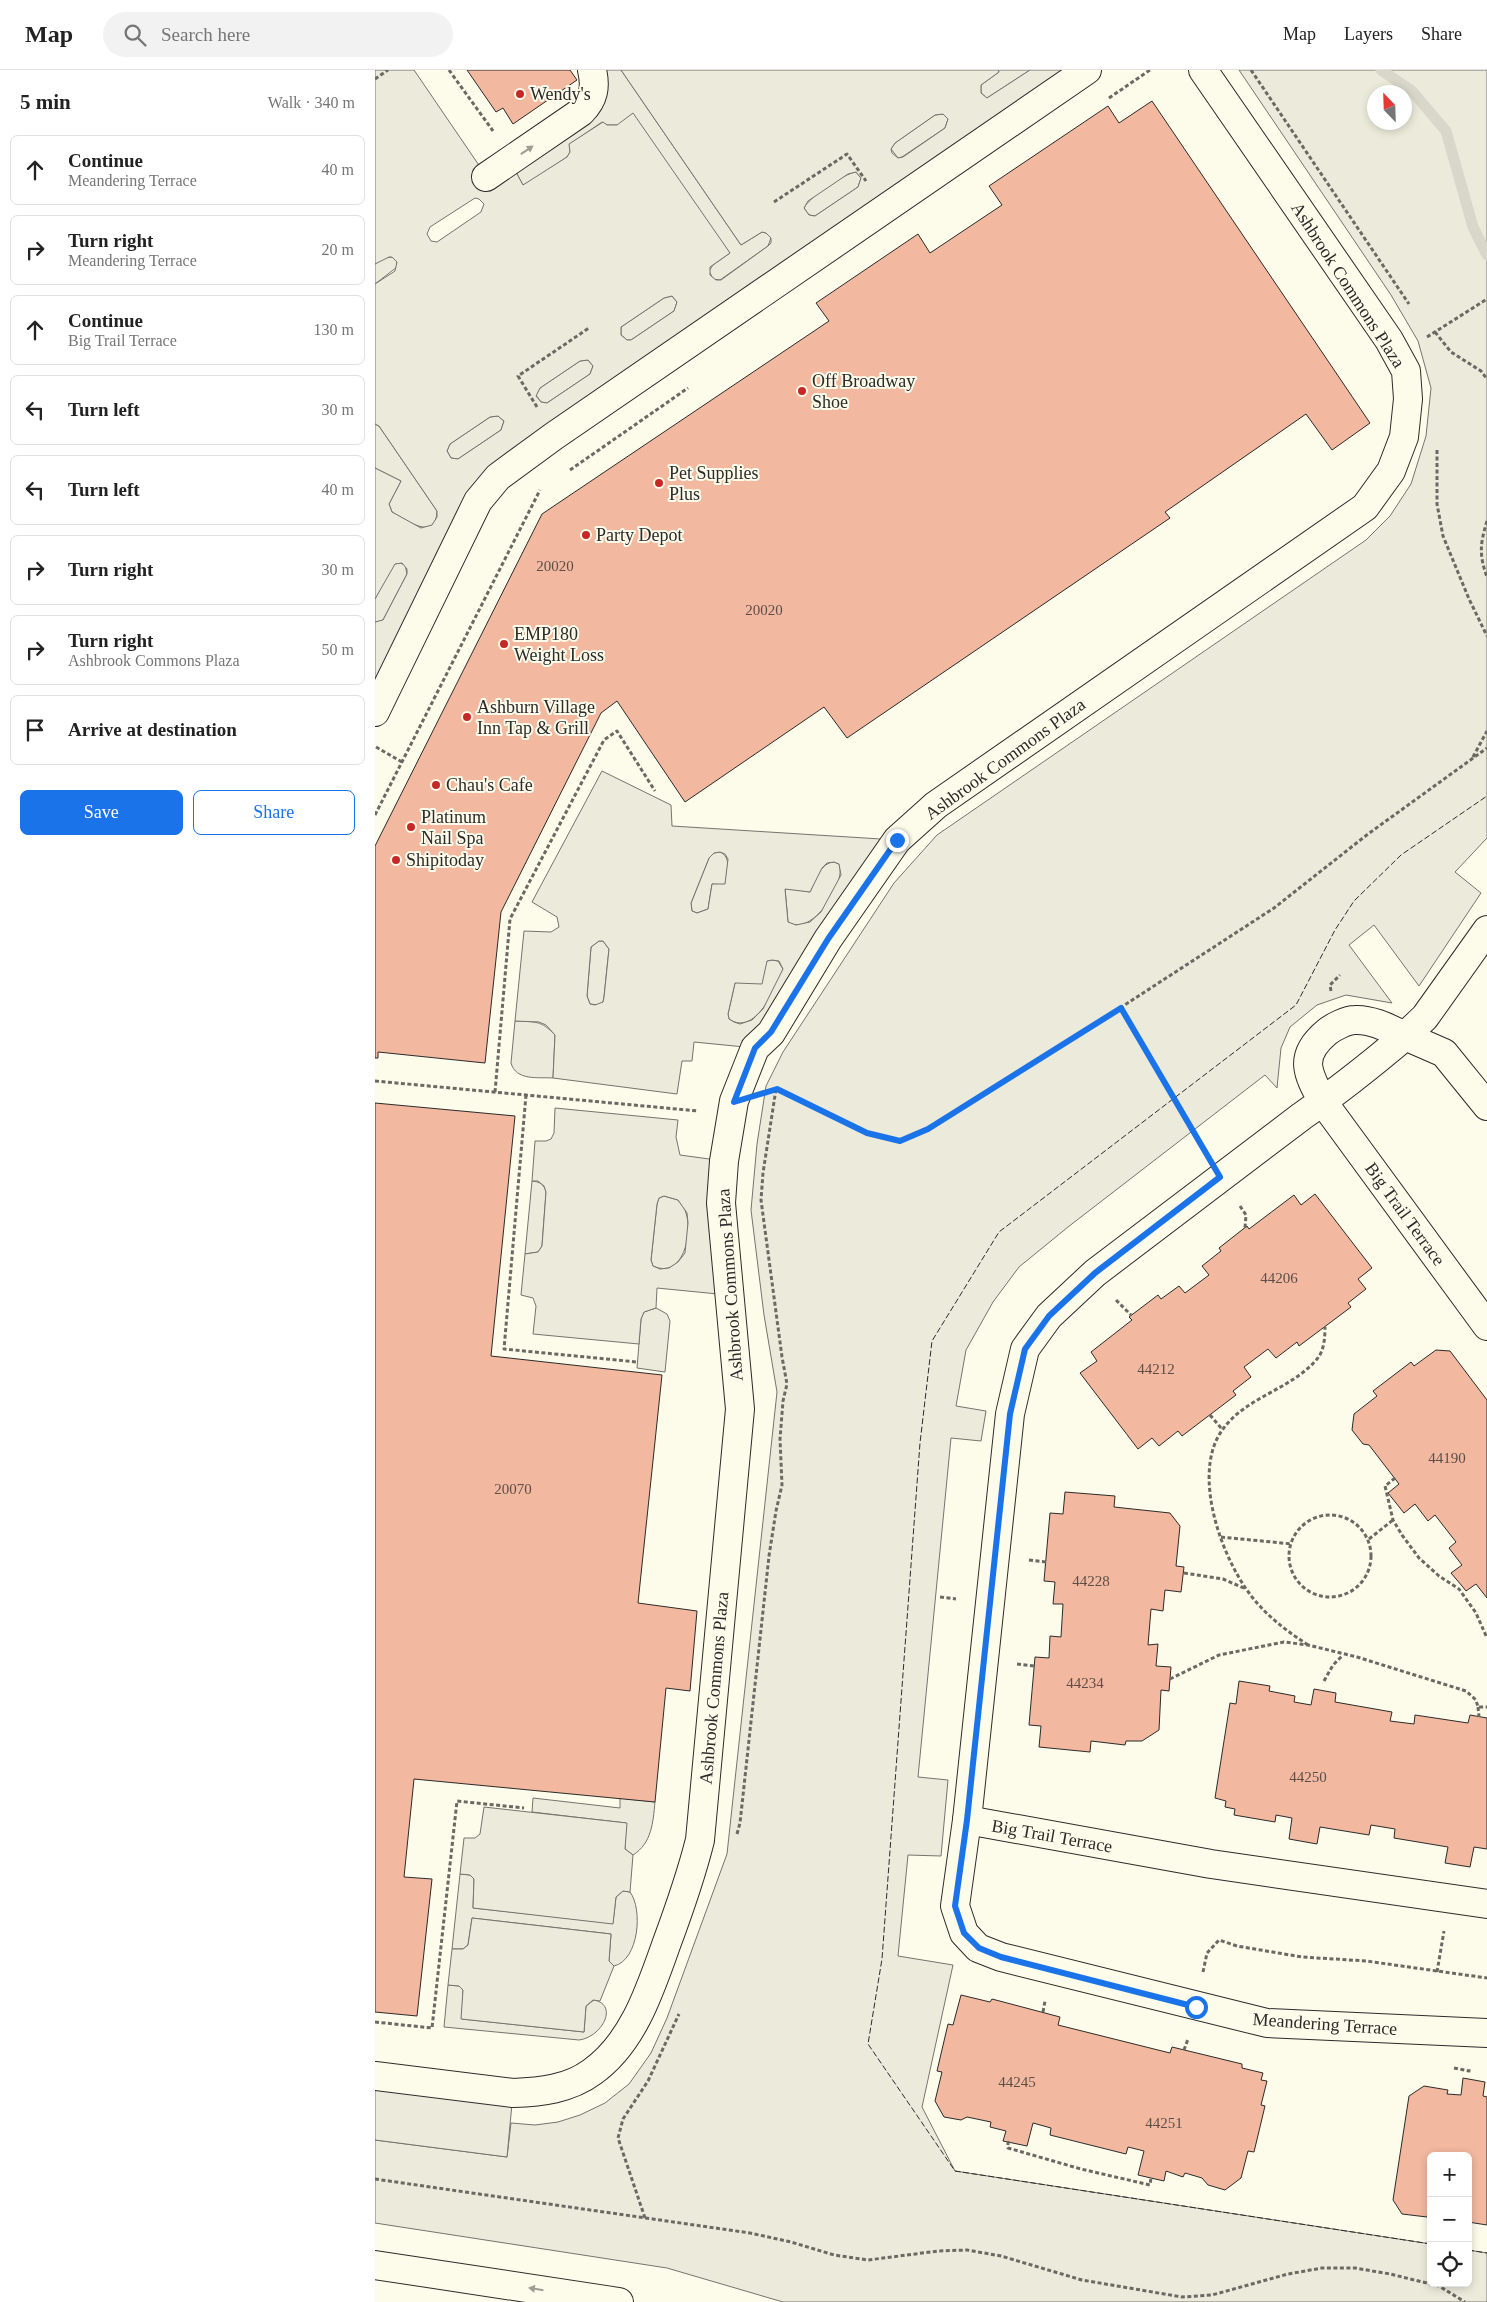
<!DOCTYPE html>
<meta charset="utf-8">
<style>
:root{--surface:#fff;--page:#f2f2f2;--text:#222;--muted:#767676;--line:#e0e0e0;--accent:#1a73e8}
body{margin:0;font-family:"Times New Roman",serif;background:var(--page);color:var(--text)}
.controls{position:absolute;right:15px;bottom:15px;display:grid;overflow:hidden;border-radius:8px;box-shadow:0 2px 8px #0003}
.controls button{width:45px;height:45px;display:grid;place-items:center;padding:0;border:0;border-bottom:1px solid var(--line);background:var(--surface);color:var(--text);font:25px sans-serif}
.compass{position:absolute;left:992px;top:15px;width:45px;height:45px;border-radius:50%;background:var(--surface);box-shadow:0 2px 8px #0003;rotate:337deg}
.stop{position:absolute;width:15px;height:15px;margin:-11px;border:4px solid #1a73e8;border-radius:50%;background:#fff}
.stop.end{background:#1a73e8;border-color:#fff;box-shadow:0 1px 5px #0008}
.list{margin:0;padding:0;list-style:none}
h2{display:flex;justify-content:space-between;align-items:center;height:65px;margin:0;padding:0 20px;font-size:21px}
h2 small{font-size:16px;font-weight:400;color:var(--muted)}
.list li{display:grid;grid-template-columns:32px 1fr auto;gap:15px;align-items:center;box-sizing:border-box;height:70px;margin:0 10px 10px;padding:0 10px;border:1px solid var(--line);border-radius:8px}
.list b{display:block;font-size:19px;white-space:nowrap}
.list p{margin:0;font-size:16px;white-space:nowrap;color:var(--muted)}
.list em{font-size:16px;font-style:normal;color:var(--muted)}
.actions{display:flex;gap:10px;padding:15px 20px}
.actions a{flex:1;padding:11px 0;border:1px solid var(--accent);border-radius:8px;text-align:center;font-size:18px;color:var(--accent)}
.actions .main{background:var(--accent);color:#fff}
.icon{flex:none;width:28px;height:28px;fill:none;stroke:currentColor;stroke-width:2;stroke-linecap:round;stroke-linejoin:round}
.map{position:relative;flex:none;width:1112px;height:2232px;overflow:hidden}
header{display:flex;align-items:center;gap:30px;box-sizing:border-box;height:70px;padding:0 25px;background:var(--surface);border-bottom:1px solid var(--line)}
header strong{font-size:24px}
nav{display:flex;gap:28px;margin-inline-start:auto;font-size:18px}
.search{width:350px;height:45px;background:var(--page);display:flex;align-items:center;gap:12px;box-sizing:border-box;padding:0 18px;border-radius:28px;color:var(--muted);font-size:19px}
main{display:flex}
aside{flex:1;background:var(--surface)}
.map>svg:first-child{display:block}
.green{fill:#ecebdb;stroke:#74746e;fill-rule:evenodd}
.parking{fill:#eceadb;stroke:#74746e;fill-rule:evenodd}
.lines{fill:none;stroke-linecap:round;stroke-linejoin:round}
.stream{stroke:#d8d7c9;stroke-width:11}
.building{fill:#f2b8a0;stroke:#2b2b2b}
.minor-casing{stroke:#2b2b2b;stroke-width:30}
.major-casing{stroke:#2b2b2b;stroke-width:30}
.path{stroke:#6a6964;stroke-width:3;stroke-dasharray:4 2.5;stroke-linecap:butt}
.minor{stroke:#fdfbea;stroke-width:28}
.major{stroke:#fdfbea;stroke-width:28}
.fence{stroke:#2b2b2b;stroke-width:1;stroke-dasharray:6 2.5;stroke-linecap:butt}
.oneway{fill:#9e9d94}
.route{stroke:#1a73e8;stroke-width:6}
.poi-dot{fill:#c62828;stroke:#fdfbea;stroke-width:2}
.labels{text-anchor:middle;dominant-baseline:central;stroke-width:4;stroke-linejoin:round;paint-order:stroke}
.number-label{font-size:15px;fill:#5d4e48}
.poi-label{font-size:18px;fill:#2b2b2b;stroke:#fdfbea;text-anchor:start}
.street-label{font-size:18px;fill:#2b2b2b;stroke:#fdfbea}
</style>
<header>
<strong>Map</strong>
<div class="search"><svg class="icon" aria-label="search" viewBox="0 0 24 24"><circle cx="10" cy="10" r="6"/><path d="M15 15l6 6"/></svg>Search here</div>
<nav><a>Map</a><a>Layers</a><a>Share</a></nav>
</header>
<main>
<aside>
<h2>5 min<small>Walk · 340 m</small></h2>
<ul class="list">
<li><svg class="icon" aria-label="ahead" viewBox="0 0 24 24"><path d="M12 20V5M6 11l6-6 6 6"/></svg><div><b>Continue</b><p>Meandering Terrace</p></div><em>40 m</em></li>
<li><svg class="icon" aria-label="right" viewBox="0 0 24 24"><path d="M7 20v-9h11M14 6l5 5-5 5"/></svg><div><b>Turn right</b><p>Meandering Terrace</p></div><em>20 m</em></li>
<li><svg class="icon" aria-label="ahead" viewBox="0 0 24 24"><path d="M12 20V5M6 11l6-6 6 6"/></svg><div><b>Continue</b><p>Big Trail Terrace</p></div><em>130 m</em></li>
<li><svg class="icon" aria-label="left" viewBox="0 0 24 24"><path d="M17 20v-9H6M10 6l-5 5 5 5"/></svg><div><b>Turn left</b></div><em>30 m</em></li>
<li><svg class="icon" aria-label="left" viewBox="0 0 24 24"><path d="M17 20v-9H6M10 6l-5 5 5 5"/></svg><div><b>Turn left</b></div><em>40 m</em></li>
<li><svg class="icon" aria-label="right" viewBox="0 0 24 24"><path d="M7 20v-9h11M14 6l5 5-5 5"/></svg><div><b>Turn right</b></div><em>30 m</em></li>
<li><svg class="icon" aria-label="right" viewBox="0 0 24 24"><path d="M7 20v-9h11M14 6l5 5-5 5"/></svg><div><b>Turn right</b><p>Ashbrook Commons Plaza</p></div><em>50 m</em></li>
<li><svg class="icon" aria-label="arrive" viewBox="0 0 24 24"><path d="M6 21V4h12l-3 4 3 4H6"/></svg><div><b>Arrive at destination</b></div></li>
</ul>
<div class="actions"><a class="main">Save</a><a>Share</a></div>
</aside>
<div class="map">
<svg width="1112" height="2232" viewBox="0 0 1112 2232">
<rect width="100%" height="100%" fill="#fdfbea"/>
<g class="green">
<polygon points="228,0 246,0 366,175 387,162 391,163 396,168 393,176 345,210 338,209 334,201 338,195 355,183 242,55 232,55 227,52 195,74 195,82 192,87 153,113 148,115 142,104 145,97"/>
<polygon points="623,0 655,0 612,28 606,23 606,15 624,2"/>
<path d="M864 0H1112V768L1080 802 1106 823 1044 916 999 855 974 875 1017 933 971 925 942 935 915 957 906 978 902 1018 890 1005 693 1157 644 1197 618 1232 591 1280 581 1336 611 1341 606 1371 576 1368 543 1707 573 1710 566 1786 533 1785 523 1886 578 1895 547 2037 580 2101 1056 2174V2213H1093V2180L1112 2183V2232H408L292 2198 0 2153V2070L132 2087 136 2053 160 2055 183 2052 205 2045 230 2033 254 2014 276 1983 292 1948 352 1784 402 1322 389 1245 376 1140 382 1074 391 1016 408 982 519 813 562 765 991 470 1015 446 1036 414 1051 366 1056 318 1043 271 1016 225ZM999 22H1030V52H999Z"/>
<polygon points="568,44 573,49 570,58 527,87 523,88 516,79 520,73 560,45"/>
<path d="M481 102 486 108 483 117 440 146 434 145 429 138C433 128 470 103 481 102Z"/>
<polygon points="17,187 22,192 22,197 0,214 0,194 9,188"/>
<polygon points="297,226 302,232 299,241 256,270 252,270 246,265 246,257 249,255 289,228"/>
<polygon points="213,290 218,296 215,304 172,333 166,332 161,325 165,318 205,291"/>
<polygon points="123,346 129,351 126,360 83,389 76,388 72,381 75,374 115,347"/>
<path d="M0 354 4 356 62 441C61 473 30 449 17 442L14 434 26 411 0 398Z"/>
<polygon points="23,492 30,495 32,504 8,550 2,552 0,552 0,529 16,497"/>
<path d="M345 782C357 787 352 803 350 815L337 814 333 839 322 843 317 841 316 833 334 788 339 783Z"/>
<path d="M459 792 464 794C472 812 437 868 413 852L410 818 435 822C441 810 445 793 459 792Z"/>
<polygon points="224,871 228,871 234,879 229,927 228,932 224,935 215,934 212,926 216,877"/>
<path d="M397 890 403 891 408 899C401 918 380 967 354 949L353 944 360 913 392 891Z"/>
<path d="M140 951C160 952 166 950 180 965L178 1008C163 1007 141 1011 136 993Z"/>
<path d="M157 1111C165 1112 169 1114 171 1122L167 1176 163 1182 150 1184Z"/>
<path d="M289 1126 303 1130C306 1134 310 1138 311 1143 318 1164 308 1210 278 1196L276 1190 282 1134 284 1128Z"/>
<polygon points="281,1238 292,1244 295,1251 290,1302 262,1298 266,1249 269,1242"/>
<path d="M158 1728 245 1738V1728L280 1732C278 1752 277 1773 258 1785L250 1779 251 1753 157 1742Z"/>
<path d="M85 1804 95 1805 99 1809 98 1838 238 1853 241 1827 248 1821 255 1822C268 1839 264 1890 239 1896L234 1891 236 1864 97 1848 93 1875 88 1879H77Z"/>
<path d="M73 1915 84 1916 88 1920 87 1949 209 1962 211 1936 219 1930C244 1935 227 1967 204 1970L69 1957Z"/>
</g>
<g class="parking">
<path d="M0 0H39L112 107 226 37 220 47 145 97 142 104 148 115 192 87 195 82 194 74 228 52 232 55H242L258 43 355 183 335 197V205L341 210H346L393 176 396 173V168L391 163 387 162 366 175 246 0H623L624 2 606 15V23L612 28 655 0H712L123 407 0 642V552L8 550 32 504V499L27 493 20 494 0 529V398L26 411 14 434 17 442 46 458 57 455 62 447V441L4 356 0 354V214L20 201 22 192 17 187H14L0 194ZM568 44 573 49 570 58 528 87 523 88 517 83 516 79 520 73 560 45ZM481 102 486 108 483 117 440 146 434 145 429 138 433 131 473 104ZM100 128 104 129 109 134 106 142 62 172 56 171 52 164 55 157ZM297 226 302 232 299 241 256 270H252L246 265V257L249 255 289 228ZM213 290 218 296 215 304 172 333 166 332 161 326 165 318 205 291ZM123 346 129 351 126 360 83 389 76 388 72 381 75 374 115 347Z"/>
<path d="M227 701 296 735 297 756 522 770 380 978 319 972 317 991H307L302 1024 178 1008 180 965 171 955 164 952 140 951 149 861 176 862 184 857 182 847 157 832ZM345 782 350 784 353 789 350 814H337L333 839 322 843 317 841 316 833 334 788 339 783ZM459 792 464 794 466 805 446 842 435 852 421 855 413 852 410 819 435 822 447 798 452 793ZM224 871H228L234 879 229 927 228 932 220 935 215 934 212 926 216 877ZM397 890 404 891 408 899 388 939 377 950 365 954 359 952 354 949 353 944 360 913 387 914 392 891Z"/>
<path d="M180 1038 303 1050 301 1067 305 1085 349 1091 353 1225 282 1218 281 1238 269 1242 266 1249 264 1274 158 1264 161 1236 158 1228 146 1225 150 1184 163 1182 167 1176 171 1122 169 1116 163 1111H157L160 1071H171L176 1069 179 1063ZM289 1126 303 1130 312 1143 313 1153 310 1183 303 1192 294 1198 285 1199 278 1196 276 1190 282 1134 284 1128Z"/>
<polygon points="109,1737 252,1753 250,1779 258,1785 255,1822 248,1821 241,1827 238,1854 98,1838 99,1809 95,1805 85,1804 89,1768 100,1768 105,1764"/>
<polygon points="97,1848 236,1864 234,1891 239,1896 225,1931 218,1930 211,1936 209,1962 86,1949 88,1920 84,1916 73,1915 77,1879 88,1879 93,1875"/>
<polygon points="0,2006 138,2023 132,2087 0,2070"/>
</g>
<g class="lines">
<polyline class="stream" points="1006,0 1037,21 1071,61 1098,157 1112,185"/>
</g>
<g class="building">
<polygon points="92,0 195,0 202,10 138,54 128,38 121,42"/>
<polygon points="777,31 995,353 957,380 931,344 790,442 795,448 472,668 449,637 310,732 242,631 226,643 126,842 110,993 3,982 3,988 0,988 0,776 167,444 454,251 441,233 543,164 555,183 627,135 614,116 733,36 744,53"/>
<polygon points="0,1033 140,1046 116,1286 287,1305 263,1533 322,1541 315,1621 291,1618 280,1732 39,1709 29,1807 57,1809 42,1946 0,1942"/>
<polygon points="940,1124 997,1198 983,1209 991,1219 973,1233 976,1237 924,1276 922,1272 901,1288 893,1279 869,1297 876,1307 858,1321 861,1325 807,1366 803,1361 784,1376 777,1368 763,1379 705,1303 722,1291 716,1282 757,1250 754,1247 783,1225 786,1229 804,1216 810,1223 834,1205 827,1196 846,1181 844,1178 872,1156 874,1159 919,1125 926,1135"/>
<polygon points="1061,1280 1075,1281 1112,1330 1112,1528 1101,1514 1091,1521 1087,1516 1076,1503 1087,1495 1074,1478 1081,1472 1060,1445 1053,1451 1040,1434 1029,1443 1013,1423 1024,1414 994,1375 988,1374 977,1360 979,1344 1002,1326 998,1321 1036,1292 1039,1296"/>
<polygon points="690,1422 740,1426 739,1437 795,1443 805,1456 801,1496 809,1497 806,1522 790,1520 788,1541 776,1539 773,1575 783,1574 781,1596 796,1597 794,1621 786,1620 784,1660 767,1671 751,1671 750,1675 716,1671 715,1682 664,1677 666,1656 654,1655 660,1587 674,1588 675,1566 686,1567 688,1534 678,1534 680,1512 669,1511 675,1443 688,1444"/>
<polygon points="864,1611 895,1616 894,1621 920,1626 919,1632 936,1635 939,1619 961,1623 960,1632 1017,1642 1015,1651 1039,1654 1040,1645 1093,1653 1095,1645 1112,1648 1112,1779 1099,1777 1095,1797 1070,1793 1073,1777 1019,1768 1020,1759 996,1755 994,1765 945,1757 942,1774 914,1769 917,1748 901,1745 900,1752 859,1745 860,1739 850,1737 851,1731 840,1728 855,1633 861,1634"/>
<polygon points="586,1925 615,1932 617,1929 685,1947 683,1955 795,1983 797,1977 867,1994 867,1998 888,2003 886,2010 892,2011 886,2035 890,2036 879,2082 873,2081 866,2108 850,2120 833,2115 827,2108 810,2103 808,2107 791,2101 789,2111 763,2105 769,2081 753,2077 751,2084 675,2065 676,2058 658,2053 652,2076 628,2071 631,2061 615,2057 616,2052 592,2047 586,2050 569,2047 560,2031 567,2002 562,2001 573,1954 578,1955"/>
<polygon points="1088,2008 1110,2012 1108,2026 1112,2027 1112,2155 1093,2152 1093,2086 1056,2086 1056,2143 1053,2143 1052,2147 1027,2144 1018,2130 1034,2026 1049,2016 1073,2020 1072,2024 1086,2025"/>
</g>
<g class="lines">
<defs>
<g id="minor">
<path d="M111 107 206 42C219 29 221 17 217 0"/>
<polyline points="0,642 103,431 123,407 179,366 712,0"/>
<polyline points="1112,860 1050,947 1030,966 1069,983 1112,1036"/>
<path d="M1112 1256 948 1032C932 1003 923 986 952 962 958 957 972 950 980 950 997 949 1015 959 1030 966 997 994 963 1021 927 1046L720 1203 674 1246 650 1279 635 1344 592 1750 580 1836 589 1863 603 1878 626 1887 892 1953 1112 1963"/>
<polyline points="592,1750 836,1794 1112,1834"/>
<path d="M0 2006 138 2023C166 2022 194 2019 217 2002 258 1973 275 1920 291 1875 304 1840 316 1806 325 1770L365 1339 346 1133 349 1091 359 1031 380 978 396 963 453 869 522 770 561 735 990 437 1016 401 1029 367 1033 329 1031 301 1014 270 828 0"/>
</g>
<polyline id="major" points="0,2195 244,2232"/>
</defs>
<use href="#minor" class="minor-casing"/>
<use href="#major" class="major-casing"/>
<g class="path">
<polyline points="74,0 118,61"/>
<polyline points="876,0 1034,234"/>
<polyline points="0,9 13,0"/>
<polyline points="734,28 775,0"/>
<polyline points="399,132 472,84 491,111"/>
<polyline points="1060,262 1076,282 1106,301 1112,309"/>
<polyline points="1052,267 1112,229"/>
<polyline points="162,337 143,306 214,258"/>
<polyline points="1062,380 1062,434 1068,466 1094,529 1112,566"/>
<polyline points="195,400 313,318"/>
<path d="M1112 451C1105 474 1104 485 1112 507"/>
<polyline points="1,677 27,692"/>
<polyline points="1098,687 1112,661"/>
<polyline points="0,745 165,420"/>
<polyline points="956,921 955,915 965,905"/>
<polyline points="745,938 828,1078"/>
<polyline points="0,1011 323,1041"/>
<polyline points="120,1022 135,849 229,670 242,661 280,721"/>
<polyline points="151,1025 129,1279 262,1292"/>
<polyline points="865,1136 871,1145 870,1158"/>
<polyline points="741,1230 756,1245"/>
<polyline points="835,1345 847,1359"/>
<polyline points="1020,1408 1010,1416 1018,1450 1027,1465 1044,1488 1064,1506 1084,1519 1101,1543 1112,1568"/>
<circle cx="955" cy="1486" r="41"/>
<polyline points="846,1467 917,1474"/>
<polyline points="994,1469 1018,1450"/>
<polyline points="654,1490 671,1492"/>
<polyline points="809,1503 848,1509 871,1519"/>
<polyline points="565,1527 581,1529"/>
<path d="M933 1575C915 1563 898 1551 883 1534 849 1497 814 1404 848 1359 871 1327 917 1319 942 1289 949 1281 950 1268 950 1257"/>
<polyline points="642,1594 659,1596"/>
<polyline points="795,1609 844,1585 909,1572 933,1575 982,1587 1091,1621 1101,1630 1103,1637 1112,1637"/>
<polyline points="949,1611 958,1595 968,1585"/>
<polyline points="1103,1637 1104,1647"/>
<polyline points="362,1764 365,1753 394,1486 401,1441 407,1415 405,1369 408,1331 412,1314 407,1287 386,1130 388,1103 401,1019 493,1063 525,1071 553,1059 745,938 899,838 993,764 1112,678"/>
<polyline points="828,1902 832,1883 844,1870 862,1876 927,1887 991,1891 1112,1908"/>
<polyline points="1062,1902 1069,1861"/>
<polyline points="668,1942 670,1931"/>
<polyline points="0,1952 57,1958 82,1731 149,1738"/>
<polyline points="809,1980 813,1969"/>
<polyline points="1079,1998 1094,2001 1094,1997"/>
<polyline points="633,2071 633,2078 706,2099 775,2115 776,2108"/>
<polyline points="0,2109 375,2163 416,2172 459,2185 493,2190 563,2181 592,2180 626,2186 707,2210 807,2227 837,2225 913,2204 947,2198 980,2198 1015,2204 1064,2216 1090,2232"/>
<polyline points="270,2148 243,2068 248,2049 273,2011 304,1944"/>
</g>
<use href="#minor" class="minor"/>
<use href="#major" class="major"/>
<g class="fence">
<polyline points="1056,2174 580,2101 493,1974 507,1889 545,1373 557,1271 624,1162 921,935 960,860 979,831 1026,785 1112,726"/>
<polyline points="1093,2180 1112,2183"/>
</g>
</g>
<defs><path id="oneway-solid" d="M-6-.8H1V-3.2L6.5 0L1 3.2V.8H-6Z" transform="scale(1.25)"/></defs>
<g class="oneway">
<use href="#oneway-solid" transform="translate(152 80) rotate(-34)"/>
<use href="#oneway-solid" transform="translate(161 2219) rotate(-171)"/>
</g>
<g class="lines">
<polyline class="route" points="522,770 453,869 396,962 380,978 359,1032 402,1019 492,1063 525,1071 553,1059 746,938 845,1107 720,1203 674,1246 650,1279 635,1344 592,1750 580,1836 589,1863 604,1878 626,1887 821,1937"/>
</g>
<g class="poi-dot">
<circle cx="145" cy="24" r="5"/>
<circle cx="427" cy="321" r="5"/>
<circle cx="284" cy="413" r="5"/>
<circle cx="211" cy="465" r="5"/>
<circle cx="129" cy="574" r="5"/>
<circle cx="92" cy="647" r="5"/>
<circle cx="61" cy="715" r="5"/>
<circle cx="36" cy="757" r="5"/>
<circle cx="21" cy="790" r="5"/>
</g>
<g class="labels">
<g class="number-label">
<text x="180" y="496">20020</text>
<text x="389" y="540">20020</text>
<text x="904" y="1208">44206</text>
<text x="781" y="1299">44212</text>
<text x="1072" y="1388">44190</text>
<text x="138" y="1419">20070</text>
<text x="716" y="1511">44228</text>
<text x="710" y="1613">44234</text>
<text x="933" y="1707">44250</text>
<text x="642" y="2012">44245</text>
<text x="789" y="2053">44251</text>
</g>
<g class="poi-label">
<text x="155" y="24">Wendy's</text>
<text x="437" y="311">Off Broadway<tspan x="437" dy="21">Shoe</tspan></text>
<text x="294" y="403">Pet Supplies<tspan x="294" dy="21">Plus</tspan></text>
<text x="221" y="465">Party Depot</text>
<text x="139" y="564">EMP180<tspan x="139" dy="21">Weight Loss</tspan></text>
<text x="102" y="637">Ashburn Village<tspan x="102" dy="21">Inn Tap &amp; Grill</tspan></text>
<text x="71" y="715">Chau's Cafe</text>
<text x="46" y="747">Platinum<tspan x="46" dy="21">Nail Spa</tspan></text>
<text x="31" y="790">Shipitoday</text>
</g>
<g class="street-label">
<text transform="translate(973 215) rotate(57)">Ashbrook Commons Plaza</text>
<text transform="translate(630 689) rotate(-36)">Ashbrook Commons Plaza</text>
<text transform="translate(1030 1144) rotate(54)">Big Trail Terrace</text>
<text transform="translate(355 1215) rotate(-94)">Ashbrook Commons Plaza</text>
<text transform="translate(339 1618) rotate(-85)">Ashbrook Commons Plaza</text>
<text transform="translate(677 1766) rotate(10)">Big Trail Terrace</text>
<text transform="translate(950 1954) rotate(4)">Meandering Terrace</text>
</g>
</g>
</svg>
<div class="controls">
<button>+</button>
<button>−</button>
<button><svg class="icon" aria-label="locate" viewBox="0 0 24 24"><circle cx="12" cy="12" r="6"/><path d="M12 2v4M12 18v4M2 12h4M18 12h4"/></svg></button>
</div>
<svg class="compass" viewBox="-18 -18 36 36"><path d="M0-13l5 13h-10z" fill="#e53935"/><path d="M0 13l5-13h-10z" fill="#767676"/></svg>
<div class="stop" style="left:821px;top:1937px"></div>
<div class="stop end" style="left:522px;top:770px"></div>
</div>
</main>
